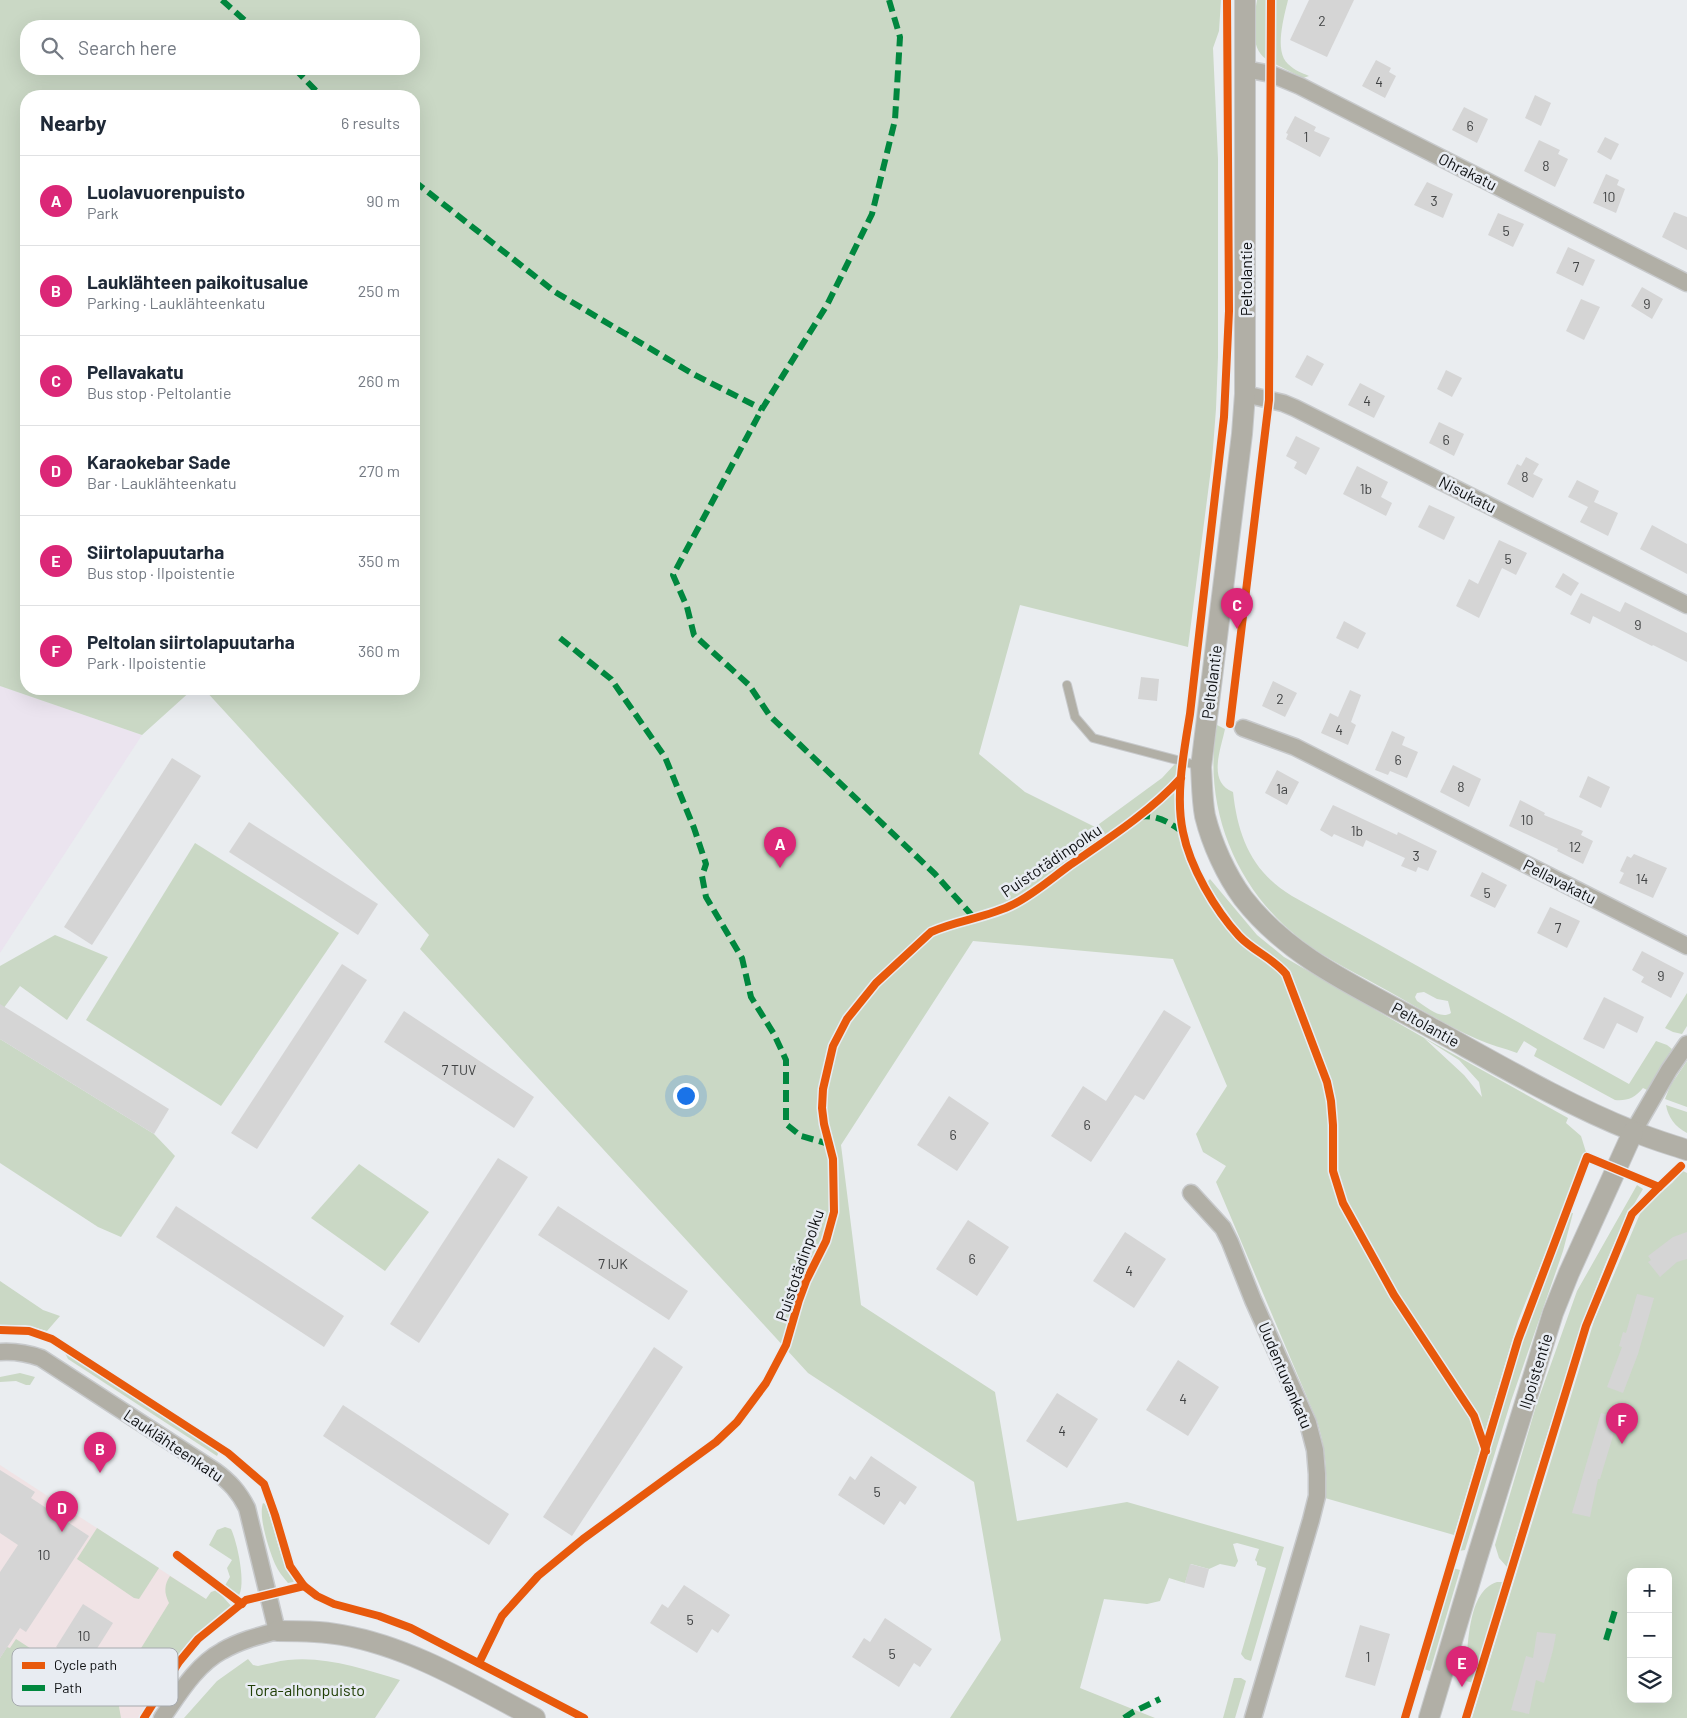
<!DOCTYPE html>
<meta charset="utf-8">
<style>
:root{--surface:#fff;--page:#f2f2f3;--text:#1f2937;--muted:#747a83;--line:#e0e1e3;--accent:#db2777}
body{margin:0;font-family:Barlow,sans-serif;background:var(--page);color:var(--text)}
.controls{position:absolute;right:15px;bottom:15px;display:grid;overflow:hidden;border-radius:10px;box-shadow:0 5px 20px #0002}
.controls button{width:45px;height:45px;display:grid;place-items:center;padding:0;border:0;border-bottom:1px solid var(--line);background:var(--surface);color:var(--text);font:25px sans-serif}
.you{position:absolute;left:685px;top:1095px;width:18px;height:18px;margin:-12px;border:4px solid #fff;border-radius:50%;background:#1a73e8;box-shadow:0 0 0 8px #1a73e833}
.badge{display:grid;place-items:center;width:32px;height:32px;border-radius:50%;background:var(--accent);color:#fff;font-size:16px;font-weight:700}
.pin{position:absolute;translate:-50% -41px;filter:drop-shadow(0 1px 2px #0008)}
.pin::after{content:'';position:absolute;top:26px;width:18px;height:15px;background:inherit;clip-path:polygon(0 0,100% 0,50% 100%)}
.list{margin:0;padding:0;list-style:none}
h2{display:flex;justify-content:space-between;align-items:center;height:65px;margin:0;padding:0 20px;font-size:21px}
h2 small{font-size:16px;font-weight:400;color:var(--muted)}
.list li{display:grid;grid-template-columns:32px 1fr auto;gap:15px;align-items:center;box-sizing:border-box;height:90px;padding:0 20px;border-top:1px solid var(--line)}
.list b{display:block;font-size:19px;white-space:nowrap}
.list p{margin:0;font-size:16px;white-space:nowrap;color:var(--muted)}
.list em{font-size:16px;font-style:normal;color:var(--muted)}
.icon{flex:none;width:28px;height:28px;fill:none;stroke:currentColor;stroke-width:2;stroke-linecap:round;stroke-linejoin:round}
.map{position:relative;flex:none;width:1687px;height:1718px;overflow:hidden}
.search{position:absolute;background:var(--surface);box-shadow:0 5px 20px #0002;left:20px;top:20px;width:400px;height:55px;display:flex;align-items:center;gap:12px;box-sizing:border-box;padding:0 18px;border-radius:20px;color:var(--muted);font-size:19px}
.panel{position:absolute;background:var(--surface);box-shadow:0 5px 20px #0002;left:20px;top:90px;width:400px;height:605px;border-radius:20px}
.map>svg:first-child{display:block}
.commercial{fill:#f0e3e5}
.education{fill:#ebe4ef}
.green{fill:#cad8c5;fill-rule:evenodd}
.building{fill:#d5d5d5}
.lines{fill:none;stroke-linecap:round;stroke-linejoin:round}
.service-casing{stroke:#c7c9cb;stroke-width:10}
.minor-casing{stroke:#c7c9cb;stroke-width:19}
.tertiary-casing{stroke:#c7c9cb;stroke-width:22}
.service{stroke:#b1afa6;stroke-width:8}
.minor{stroke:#b1afa6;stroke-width:16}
.tertiary{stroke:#b1afa6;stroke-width:20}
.quiet{stroke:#00873e;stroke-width:6;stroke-dasharray:12 6;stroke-linecap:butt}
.cycleway-casing{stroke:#e8ecf2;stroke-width:11}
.cycleway{stroke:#e8590c;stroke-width:8}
.labels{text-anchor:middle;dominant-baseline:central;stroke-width:5;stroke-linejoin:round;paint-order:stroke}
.number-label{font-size:14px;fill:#404243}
.street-label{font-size:16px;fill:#0d0f11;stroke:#e8ecf2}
.park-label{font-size:16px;fill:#213f06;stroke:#e8ecf2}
.key{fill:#e8ecf2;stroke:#a6aaae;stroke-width:1}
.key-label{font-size:14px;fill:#0d0f11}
</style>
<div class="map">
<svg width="1687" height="1718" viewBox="0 0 1687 1718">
<rect width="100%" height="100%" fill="#eaedf0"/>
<polygon class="commercial" points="0,1465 212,1603 138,1718 0,1718"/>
<polygon class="education" points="0,686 142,735 0,953"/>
<g class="green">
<path d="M0 0H1221L1219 31 1213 48 1218 159V357L1216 409 1212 461 1188 647 1020 605 979 754 1025 792 1095 827 1162 778 1174 765 1177 764 1178 766C1178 772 1175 775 1174 781 1173 787 1175 794 1175 800 1177 847 1201 906 1241 932L1211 889 1208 881 1210 879 1257 935 1284 957 1419 1035 1568 1118 1566 1123 1581 1136 1586 1152 1518 1321 1454 1535 1325 1498C1328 1472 1325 1446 1317 1421L1216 1182 1226 1166 1203 1152 1196 1134 1227 1086 1173 959 973 941 841 1145 861 1305 995 1392 1017 1521 1127 1502 1284 1547 1251 1661 1245 1659 1241 1654 1266 1568 1257 1565V1562L1255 1560 1259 1549 1237 1543 1233 1544 1238 1561 1235 1567 1220 1564 1209 1569 1191 1564 1185 1583 1169 1578 1160 1601 1147 1604 1104 1599 1080 1688 1155 1718H950L1001 1640 974 1482 808 1373 420 949 429 935 204 689H414V96H26V689H193L142 735 0 686ZM26 26H414V69H26ZM1424 1038 1459 1060 1479 1082 1482 1097 1464 1075Z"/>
<path d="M1257 0H1266V59C1249 47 1254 18 1257 0Z"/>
<path d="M1274 0H1288C1284 17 1274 51 1288 64 1294 70 1302 73 1309 76L1303 78 1275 64Z"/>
<path d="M1217 725 1225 729C1221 749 1207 782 1233 792 1238 837 1252 872 1292 896L1629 1084 1656 1041 1667 1045 1672 1049 1647 1090 1643 1088C1635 1098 1627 1101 1615 1100L1534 1056 1537 1049 1524 1041 1517 1053C1504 1048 1490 1045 1477 1039 1447 1026 1419 1008 1390 992 1360 975 1325 959 1299 938 1235 888 1202 805 1217 725ZM1424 992 1437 999 1448 1001 1451 1013C1440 1020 1427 1007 1417 1001L1415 997 1417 993Z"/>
<polygon points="195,843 339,933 221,1106 86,1020"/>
<polygon points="55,935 108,957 67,1020 20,986 0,1013 0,966"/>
<polygon points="1687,993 1687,1026 1682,1034 1673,1032 1665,1028"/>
<polygon points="0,1039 154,1134 175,1156 121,1237 98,1227 0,1163"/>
<polygon points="1687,1061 1687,1107 1665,1099 1670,1086"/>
<path d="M1666 1105 1687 1112V1133C1675 1127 1668 1117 1666 1105Z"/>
<polygon points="359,1164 429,1212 385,1271 311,1218"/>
<path d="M1683 1171 1687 1173V1718H1472L1594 1321 1642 1209 1672 1183ZM1631 1572H1668V1699H1631Z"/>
<path d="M1637 1185 1643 1189C1606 1249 1584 1319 1563 1386 1543 1446 1524 1506 1507 1567L1499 1558 1495 1545 1536 1406 1577 1291Z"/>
<polygon points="1570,1213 1573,1213 1563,1251 1511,1401 1465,1550 1459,1551 1522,1340"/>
<polygon points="0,1281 43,1310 60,1316 47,1331 25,1325 0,1325"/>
<polygon points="65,1353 202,1441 217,1451 218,1454 217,1456 68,1359"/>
<polygon points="20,1373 35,1377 30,1385 26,1385 16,1381 0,1382 0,1377"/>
<path d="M263 1503 265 1504C276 1529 278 1558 294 1581L293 1582 288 1583C283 1577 278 1571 275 1564 269 1550 258 1516 263 1503Z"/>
<path d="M225 1527 231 1529C237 1541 247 1586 238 1597L224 1587 230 1577 227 1568 232 1560 209 1545 217 1530Z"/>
<polygon points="97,1528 159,1568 139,1599 134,1598 77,1559"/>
<polygon points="1453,1568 1460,1570 1430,1671 1424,1669"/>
<path d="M170 1576 206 1599 211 1592 217 1590 232 1607 187 1644 146 1705 117 1687 169 1603C164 1593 164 1585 170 1576Z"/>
<path d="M1497 1582H1503L1473 1683 1466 1681 1468 1673 1465 1672C1469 1646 1467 1591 1497 1582Z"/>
<polygon points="16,1639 76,1678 118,1701 121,1718 0,1718 0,1658 7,1647 10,1648"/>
<path d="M248 1659 253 1665 258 1666C268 1664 278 1661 288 1660 326 1656 364 1669 400 1680L375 1718H184L217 1681Z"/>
<polygon points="1234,1678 1241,1678 1246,1681 1235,1718 1223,1718"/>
</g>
<g class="building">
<polygon points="1309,0 1354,0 1327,57 1290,40"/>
<polygon points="1376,60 1391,68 1389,72 1396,76 1385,98 1362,86"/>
<polygon points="1535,95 1551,103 1541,126 1525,118"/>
<polygon points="1464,107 1488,119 1477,143 1452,130"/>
<polygon points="1295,116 1316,127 1314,131 1330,138 1320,157 1286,139 1288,134 1286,133"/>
<polygon points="1605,137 1619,144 1611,160 1597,152"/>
<polygon points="1539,140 1560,150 1558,154 1568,159 1555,187 1524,171"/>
<polygon points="1606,174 1619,180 1617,185 1625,189 1616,213 1593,203"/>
<polygon points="1427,182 1453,194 1443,218 1414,205"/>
<polygon points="1674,212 1687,217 1687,250 1662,237"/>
<polygon points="1498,213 1524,224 1513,247 1488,235"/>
<polygon points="1568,247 1595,260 1583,286 1556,273"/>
<polygon points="1642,287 1663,299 1652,319 1631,306"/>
<polygon points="1581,299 1600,307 1584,340 1566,331"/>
<polygon points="1307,355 1324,364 1312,386 1295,377"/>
<polygon points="1446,370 1462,378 1452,397 1437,389"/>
<polygon points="1360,383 1385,396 1374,418 1348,405"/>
<polygon points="1439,422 1464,434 1454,456 1429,443"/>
<polygon points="1296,436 1320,448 1306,475 1294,468 1297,462 1286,456"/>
<polygon points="1526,457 1539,464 1533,474 1543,479 1533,498 1507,484 1517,464 1521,466"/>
<polygon points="1357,466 1388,482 1381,497 1392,503 1386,516 1343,494"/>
<polygon points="1577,480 1599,491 1594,502 1618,513 1608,536 1580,522 1588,507 1568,497"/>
<polygon points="1429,505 1455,517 1444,540 1418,527"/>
<polygon points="1652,525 1687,544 1687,574 1640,549"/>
<polygon points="1499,540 1527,553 1516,575 1502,568 1479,618 1456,606 1469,579 1478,584"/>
<polygon points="1563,573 1579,583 1571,596 1555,587"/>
<polygon points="1581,593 1620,612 1625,602 1687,633 1687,662 1653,645 1652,646 1593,616 1590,624 1570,614"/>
<polygon points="1344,621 1366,633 1358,649 1336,638"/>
<polygon points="1141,677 1159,679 1157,701 1138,699"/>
<polygon points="1273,681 1297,693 1285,717 1262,706"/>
<polygon points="1350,690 1361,695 1351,722 1356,725 1348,745 1321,733 1330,713 1338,717"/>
<polygon points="1392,731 1405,737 1402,745 1418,752 1407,778 1390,771 1388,775 1375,770"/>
<polygon points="172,758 201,776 92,945 64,927"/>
<polygon points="1453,765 1481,779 1469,807 1440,792"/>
<polygon points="1277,770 1299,782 1287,805 1265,793"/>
<polygon points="1588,776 1610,787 1601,808 1579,797"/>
<polygon points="1520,800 1545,813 1544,815 1583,831 1581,835 1593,841 1583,864 1557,851 1558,849 1509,826"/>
<polygon points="1333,805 1397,835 1398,832 1437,851 1428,871 1418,867 1416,872 1401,866 1405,858 1366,840 1363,847 1334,834 1332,837 1320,830"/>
<polygon points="249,822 378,904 358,935 229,852"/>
<polygon points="1634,854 1667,868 1653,898 1619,883 1624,873 1620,871 1627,856 1631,858"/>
<polygon points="1482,872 1507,885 1495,908 1470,896"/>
<polygon points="1550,907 1580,921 1567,948 1537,933"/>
<polygon points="1642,951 1684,973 1671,998 1641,982 1644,977 1632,970"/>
<polygon points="342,964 367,980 257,1149 231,1133"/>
<polygon points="1604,997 1644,1017 1637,1033 1617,1023 1604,1049 1583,1039"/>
<polygon points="0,1004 169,1109 154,1134 0,1039"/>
<polygon points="1164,1010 1191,1027 1144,1100 1135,1095 1091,1162 1051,1136 1083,1086 1106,1101"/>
<polygon points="404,1011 534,1097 514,1128 384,1042"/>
<polygon points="949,1096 989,1123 957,1171 917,1145"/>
<polygon points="498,1158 528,1177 419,1343 390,1324"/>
<polygon points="176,1206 344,1316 324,1347 156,1237"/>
<polygon points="558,1206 688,1291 669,1320 538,1235"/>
<polygon points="968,1220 1009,1247 977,1296 936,1269"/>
<polygon points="1125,1232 1166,1259 1134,1308 1093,1281"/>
<polygon points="1687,1232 1687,1259 1677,1262 1660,1277 1648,1262 1651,1260 1648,1256 1673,1237"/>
<polygon points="1637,1294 1654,1298 1638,1354 1623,1393 1607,1387 1622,1347 1619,1346 1623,1332 1626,1333"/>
<polygon points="654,1347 683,1367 572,1536 543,1517"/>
<polygon points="1178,1360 1219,1387 1188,1436 1146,1410"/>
<polygon points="1057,1393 1098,1419 1067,1468 1026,1441"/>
<polygon points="343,1405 509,1514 489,1545 323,1436"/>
<polygon points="1601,1413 1616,1417 1614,1425 1616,1426 1600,1479 1598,1479 1590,1517 1572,1513"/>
<polygon points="871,1456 917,1487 905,1505 900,1501 884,1525 838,1495 850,1476 855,1480"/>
<polygon points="0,1470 35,1492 31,1498 89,1536 26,1632 20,1628 0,1658 0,1572 18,1545 0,1533"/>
<polygon points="1190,1564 1209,1569 1204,1588 1185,1583"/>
<polygon points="684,1585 730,1615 718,1633 712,1629 697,1653 650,1623 662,1604 668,1608"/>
<polygon points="83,1604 113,1623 86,1666 56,1647"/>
<polygon points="885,1618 932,1649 920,1667 914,1663 899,1687 852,1657 864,1638 870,1642"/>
<polygon points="1360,1625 1390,1634 1375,1686 1345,1677"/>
<polygon points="1537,1632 1556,1634 1553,1650 1544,1683 1536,1680 1529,1714 1511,1710 1526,1656 1533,1658"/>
</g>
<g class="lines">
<defs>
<polyline id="service" points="1067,685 1075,717 1093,738 1200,766"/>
<g id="minor">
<polyline points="1245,69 1271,74 1300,86 1687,283"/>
<polyline points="1245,394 1283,403 1295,408 1687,605"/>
<polyline points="1243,728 1295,747 1687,946"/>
<polyline points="1633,1132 1669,1070 1687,1044"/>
<polyline points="1191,1193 1223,1228 1230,1242 1253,1300 1308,1423 1315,1450 1317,1474 1317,1496 1311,1520 1253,1718"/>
<path d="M0 1352C15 1351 27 1353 41 1358L215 1471C230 1482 239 1492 247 1508L277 1631C258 1636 239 1641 222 1651 196 1665 179 1694 162 1718"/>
</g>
<g id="tertiary">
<path d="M1245 0V394L1242 434 1201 767C1202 783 1202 800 1205 816 1212 844 1226 875 1243 898 1290 959 1362 989 1428 1026 1494 1062 1563 1103 1633 1131 1651 1139 1669 1144 1687 1150"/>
<path d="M277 1631C299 1631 321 1631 342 1635 411 1647 474 1686 535 1718"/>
<polyline points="1429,1718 1476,1561 1553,1313 1569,1273 1633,1132"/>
</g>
</defs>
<use href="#service" class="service-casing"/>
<use href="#minor" class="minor-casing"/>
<use href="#tertiary" class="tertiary-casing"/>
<use href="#service" class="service"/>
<use href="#minor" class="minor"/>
<use href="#tertiary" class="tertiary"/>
<g class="quiet">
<polyline points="222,0 251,26"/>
<polyline points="889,0 900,37 895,120 872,214 827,305 762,409 673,575 687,607 694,635 749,685 770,716 935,874 975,919"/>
<polyline points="295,69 321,96"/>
<polyline points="414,181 555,292 693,374 762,409"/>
<polyline points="560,638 611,679 665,757 694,828 706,864 702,876 706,897 742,958 751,997 774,1034 786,1060 786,1124 801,1136 829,1144"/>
<path d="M1138 817C1157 814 1168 822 1183 832"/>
<polyline points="1606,1640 1616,1607"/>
<polyline points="1124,1718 1133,1712 1160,1699"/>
</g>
<defs>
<g id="cycleway">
<path d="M1227 0 1229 311 1224 417 1190 714C1184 751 1175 796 1183 832 1190 867 1215 910 1239 936 1253 951 1273 958 1286 974L1327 1082 1331 1101 1333 1125V1171L1343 1203 1394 1295 1474 1416 1486 1451"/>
<polyline points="1230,724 1269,400 1271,0"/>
<polyline points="0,1330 29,1331 52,1339 228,1453 264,1484 275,1515 290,1566 304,1586 317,1596 334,1604 379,1616 411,1628 584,1718"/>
<polyline points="177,1555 242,1604"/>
<path d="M479 1663 502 1616 538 1576 583 1539 716 1442 737 1422 766 1383 786 1345 799 1300 806 1281 826 1241 834 1212 833 1159 824 1124 822 1108 823 1089 833 1046 847 1019 876 983 931 932C957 920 987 918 1014 904 1034 894 1052 878 1070 865 1108 839 1150 812 1181 778"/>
<polyline points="144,1718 179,1662 198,1639 246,1600 304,1586"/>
<polyline points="1405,1718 1518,1340 1587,1157 1659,1187"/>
<polyline points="1466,1718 1586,1326 1632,1214 1659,1187 1681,1166"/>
</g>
</defs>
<use href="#cycleway" class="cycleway-casing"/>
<use href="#cycleway" class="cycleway"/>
</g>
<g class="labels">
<g class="number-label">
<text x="1322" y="20">2</text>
<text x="1379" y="81">4</text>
<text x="1470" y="125">6</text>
<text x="1306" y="136">1</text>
<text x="1546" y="165">8</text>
<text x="1609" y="196">10</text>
<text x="1434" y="200">3</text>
<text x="1506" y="230">5</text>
<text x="1576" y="266">7</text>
<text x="1647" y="303">9</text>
<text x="1367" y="400">4</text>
<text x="1446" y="439">6</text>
<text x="1525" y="476">8</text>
<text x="1366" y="488">1b</text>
<text x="1508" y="558">5</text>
<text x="1638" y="624">9</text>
<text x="1280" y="698">2</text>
<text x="1339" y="729">4</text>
<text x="1398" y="759">6</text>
<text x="1461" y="786">8</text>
<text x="1282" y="788">1a</text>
<text x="1527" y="819">10</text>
<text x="1357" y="830">1b</text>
<text x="1575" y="846">12</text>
<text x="1416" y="855">3</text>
<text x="1642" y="878">14</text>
<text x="1487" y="892">5</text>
<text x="1558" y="927">7</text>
<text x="1661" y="975">9</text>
<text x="459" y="1069">7 TUV</text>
<text x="1087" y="1124">6</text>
<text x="953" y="1134">6</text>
<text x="972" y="1258">6</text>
<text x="613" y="1263">7 IJK</text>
<text x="1129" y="1270">4</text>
<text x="1183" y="1398">4</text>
<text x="1062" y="1430">4</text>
<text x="877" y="1491">5</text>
<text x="44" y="1554">10</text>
<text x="690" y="1619">5</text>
<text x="84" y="1635">10</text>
<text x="892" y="1653">5</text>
<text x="1368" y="1656">1</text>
</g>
<g class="street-label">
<text transform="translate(1468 171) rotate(27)">Ohrakatu</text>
<text transform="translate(1245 279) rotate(-90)">Peltolantie</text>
<text transform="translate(1468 494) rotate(27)">Nisukatu</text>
<text transform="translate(1211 682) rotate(-83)">Peltolantie</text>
<text transform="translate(1051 860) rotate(-34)">Puistotädinpolku</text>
<text transform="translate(1560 881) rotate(27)">Pellavakatu</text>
<text transform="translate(1426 1024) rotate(29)">Peltolantie</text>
<text transform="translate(799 1265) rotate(-71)">Puistotädinpolku</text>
<text transform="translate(1535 1371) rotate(-73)">Ilpoistentie</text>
<text transform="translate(1286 1375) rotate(67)">Uudentuvankatu</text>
<text transform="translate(174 1445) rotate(34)">Lauklähteenkatu</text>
</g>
<g class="park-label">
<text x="306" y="1689">Tora-alhonpuisto</text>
</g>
</g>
<rect x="12" y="1648" width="166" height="58" rx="8" class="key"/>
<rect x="22" y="1662" width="23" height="7" fill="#e8590c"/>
<rect x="22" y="1685" width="23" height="6" fill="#00873e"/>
<g class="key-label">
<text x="54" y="1670">Cycle path</text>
<text x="54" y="1693">Path</text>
</g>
</svg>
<div class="controls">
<button>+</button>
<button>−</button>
<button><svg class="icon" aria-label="layers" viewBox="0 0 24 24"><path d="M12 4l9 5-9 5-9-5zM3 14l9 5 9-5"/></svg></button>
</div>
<div class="you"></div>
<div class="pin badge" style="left:780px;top:868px">A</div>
<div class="pin badge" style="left:100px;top:1473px">B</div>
<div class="pin badge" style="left:1237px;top:629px">C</div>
<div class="pin badge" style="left:62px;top:1532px">D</div>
<div class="pin badge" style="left:1462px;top:1687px">E</div>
<div class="pin badge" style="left:1622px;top:1444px">F</div>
<div class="search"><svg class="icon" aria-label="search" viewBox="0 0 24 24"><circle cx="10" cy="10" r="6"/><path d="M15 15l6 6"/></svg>Search here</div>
<section class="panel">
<h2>Nearby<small>6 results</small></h2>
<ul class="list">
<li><span class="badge">A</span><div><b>Luolavuorenpuisto</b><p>Park</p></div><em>90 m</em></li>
<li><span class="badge">B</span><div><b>Lauklähteen paikoitusalue</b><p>Parking · Lauklähteenkatu</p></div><em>250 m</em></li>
<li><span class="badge">C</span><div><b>Pellavakatu</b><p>Bus stop · Peltolantie</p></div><em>260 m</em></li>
<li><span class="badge">D</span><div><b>Karaokebar Sade</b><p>Bar · Lauklähteenkatu</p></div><em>270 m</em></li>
<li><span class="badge">E</span><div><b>Siirtolapuutarha</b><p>Bus stop · Ilpoistentie</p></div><em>350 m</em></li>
<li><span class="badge">F</span><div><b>Peltolan siirtolapuutarha</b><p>Park · Ilpoistentie</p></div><em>360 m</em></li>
</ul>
</section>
</div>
